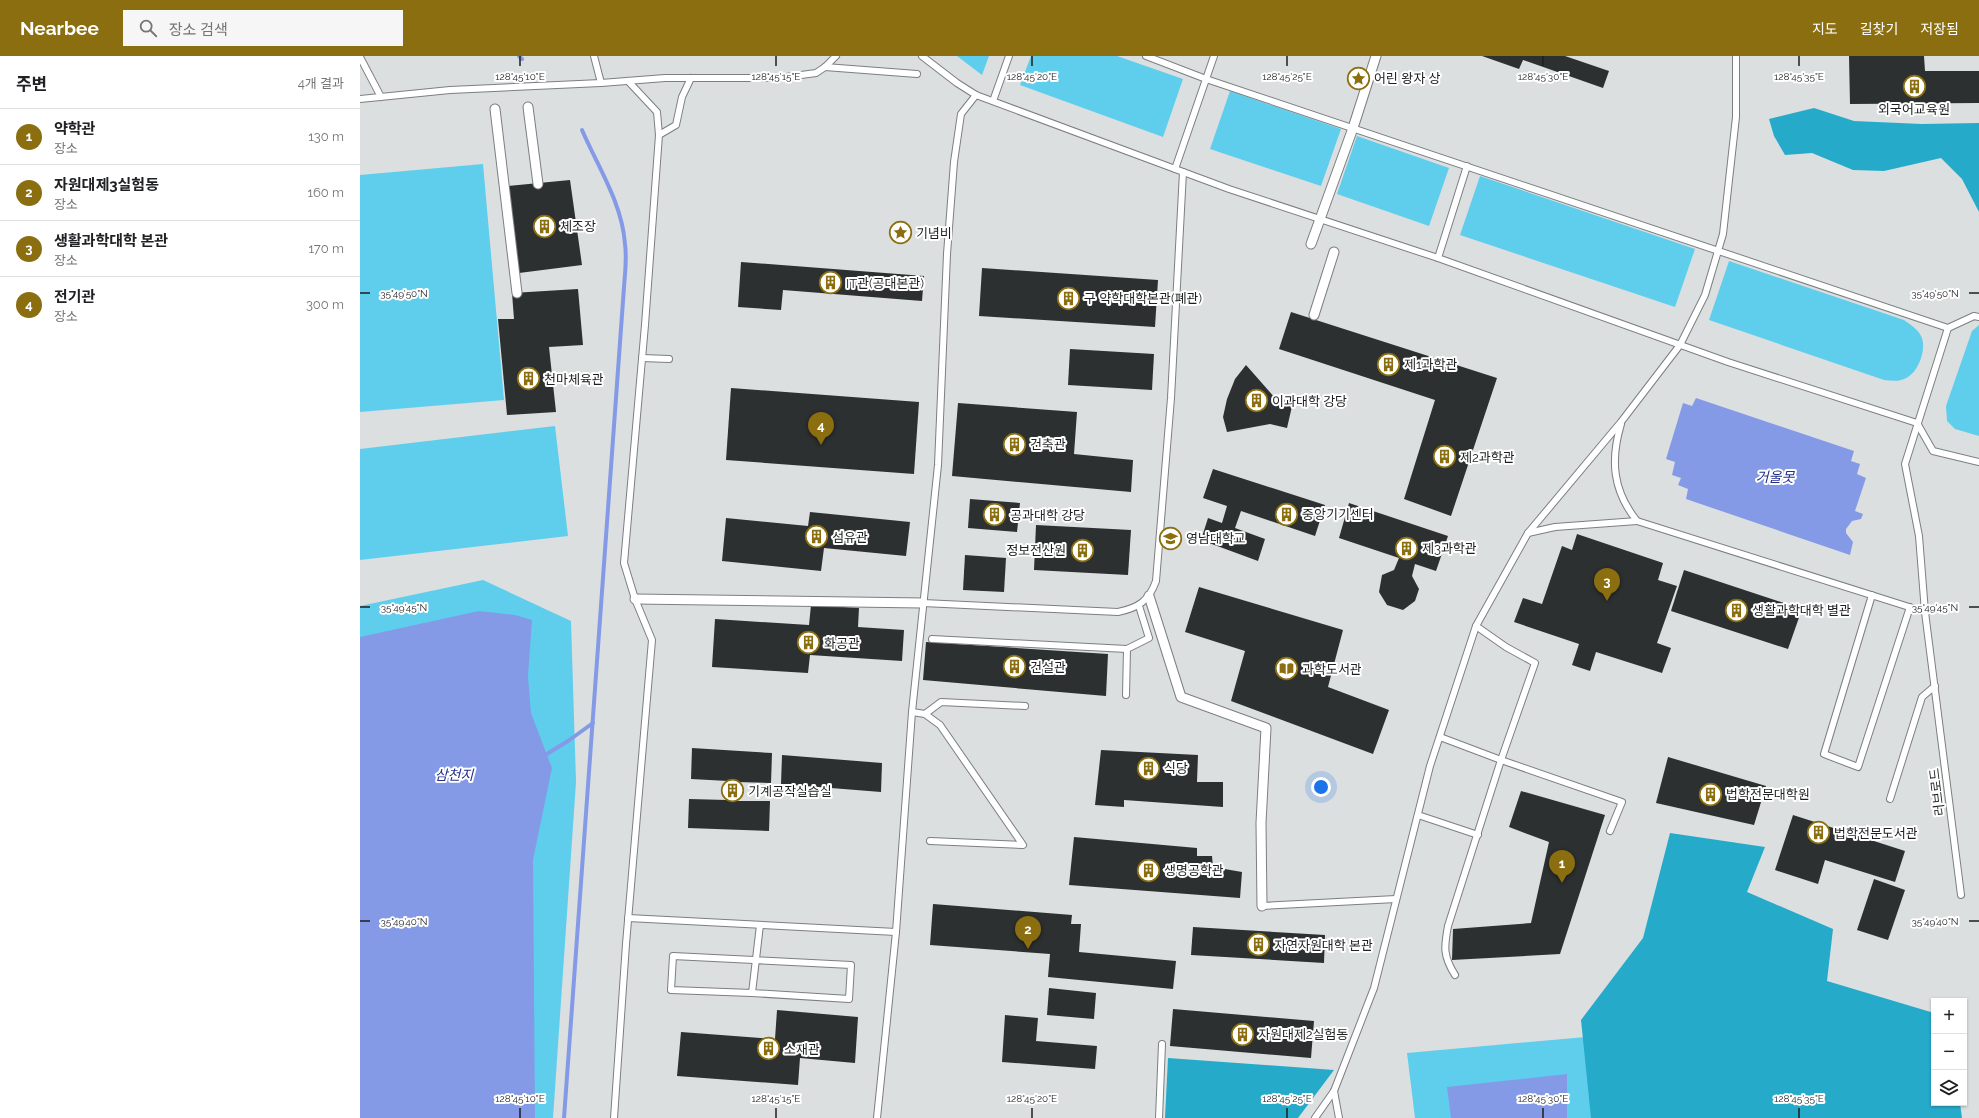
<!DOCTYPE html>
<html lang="ko">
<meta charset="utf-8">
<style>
:root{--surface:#fff;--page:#f6f6f6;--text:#202124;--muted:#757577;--line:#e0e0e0;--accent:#8a6e10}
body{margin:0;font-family:Raleway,"Noto Sans KR",sans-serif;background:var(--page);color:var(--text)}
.controls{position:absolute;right:12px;bottom:12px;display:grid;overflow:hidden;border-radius:0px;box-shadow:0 1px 3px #0004}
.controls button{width:36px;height:36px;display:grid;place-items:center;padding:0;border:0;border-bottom:1px solid var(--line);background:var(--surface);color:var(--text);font:20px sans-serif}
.you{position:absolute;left:961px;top:731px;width:14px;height:14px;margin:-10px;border:3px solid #fff;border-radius:50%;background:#1a73e8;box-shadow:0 0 0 6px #1a73e833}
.badge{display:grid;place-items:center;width:26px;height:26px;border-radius:50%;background:var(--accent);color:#fff;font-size:13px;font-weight:700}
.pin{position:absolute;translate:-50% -33px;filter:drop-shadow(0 1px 2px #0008)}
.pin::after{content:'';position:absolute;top:21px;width:14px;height:12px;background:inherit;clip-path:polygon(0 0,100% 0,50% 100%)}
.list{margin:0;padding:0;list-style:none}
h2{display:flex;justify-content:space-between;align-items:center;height:52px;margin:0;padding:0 16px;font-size:17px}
h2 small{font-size:13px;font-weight:400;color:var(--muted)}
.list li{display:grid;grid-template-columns:26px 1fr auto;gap:12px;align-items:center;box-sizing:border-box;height:56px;padding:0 16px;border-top:1px solid var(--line)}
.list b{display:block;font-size:15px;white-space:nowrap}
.list p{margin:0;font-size:13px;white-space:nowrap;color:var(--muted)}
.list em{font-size:13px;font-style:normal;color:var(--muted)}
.icon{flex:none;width:22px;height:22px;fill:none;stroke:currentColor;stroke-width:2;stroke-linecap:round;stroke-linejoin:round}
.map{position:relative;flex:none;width:1619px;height:1062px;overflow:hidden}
header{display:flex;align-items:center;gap:24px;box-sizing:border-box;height:56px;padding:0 20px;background:var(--accent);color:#fff}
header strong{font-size:19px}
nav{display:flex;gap:22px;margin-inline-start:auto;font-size:14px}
.search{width:280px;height:36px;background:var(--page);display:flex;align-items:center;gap:10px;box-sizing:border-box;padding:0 14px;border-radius:0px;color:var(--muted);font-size:15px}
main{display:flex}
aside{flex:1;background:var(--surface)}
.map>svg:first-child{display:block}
.green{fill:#5fceed}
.forest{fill:#25aaca}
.water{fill:#849ae7}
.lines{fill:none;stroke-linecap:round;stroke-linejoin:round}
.stream{stroke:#849ae7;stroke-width:4}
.building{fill:#2d3030}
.service-casing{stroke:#7c7f80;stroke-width:8}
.pedestrian-casing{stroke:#7c7f80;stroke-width:11}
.service{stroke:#fff;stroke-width:6}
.pedestrian{stroke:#fff;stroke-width:9}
.ticks{fill:none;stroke:#1e1f1f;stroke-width:1.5}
.labels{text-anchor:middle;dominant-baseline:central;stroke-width:4;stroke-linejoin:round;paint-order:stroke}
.poi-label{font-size:13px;fill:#1e1f1f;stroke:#fff;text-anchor:start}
.street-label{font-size:13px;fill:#1e1f1f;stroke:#fff}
.water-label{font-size:14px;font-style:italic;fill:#233088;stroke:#fff}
.ticks-label{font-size:10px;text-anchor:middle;fill:#1e1f1f;stroke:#fff;stroke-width:4;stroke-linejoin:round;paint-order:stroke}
</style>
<header>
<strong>Nearbee</strong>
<div class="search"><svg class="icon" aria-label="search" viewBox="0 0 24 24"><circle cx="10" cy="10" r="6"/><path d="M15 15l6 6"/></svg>장소 검색</div>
<nav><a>지도</a><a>길찾기</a><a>저장됨</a></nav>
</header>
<main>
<aside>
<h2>주변<small>4개 결과</small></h2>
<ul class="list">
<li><span class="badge">1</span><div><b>약학관</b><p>장소</p></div><em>130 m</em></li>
<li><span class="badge">2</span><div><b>자원대제3실험동</b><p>장소</p></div><em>160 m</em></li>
<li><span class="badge">3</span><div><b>생활과학대학 본관</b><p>장소</p></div><em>170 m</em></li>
<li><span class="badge">4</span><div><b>전기관</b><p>장소</p></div><em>300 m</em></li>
</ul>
</aside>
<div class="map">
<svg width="1619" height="1062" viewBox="0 0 1619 1062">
<rect width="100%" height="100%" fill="#dbdfe0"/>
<g class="green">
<polygon points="597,0 629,0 622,19"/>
<polygon points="671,0 757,0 823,23 803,81 660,29"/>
<polygon points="870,35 981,73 961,130 850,93"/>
<polygon points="997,80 1089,112 1069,170 977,138"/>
<polygon points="123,108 144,344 0,356 0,119"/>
<polygon points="1120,120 1335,193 1315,251 1100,179"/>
<path d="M1369 205 1544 264C1551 269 1559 274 1562 282 1566 294 1559 314 1548 321 1541 326 1532 325 1524 324L1349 264Z"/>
<polygon points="1619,269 1619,380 1595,373 1587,365 1586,350 1612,275"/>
<polygon points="195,370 208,480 0,504 0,393"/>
<polygon points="123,524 211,565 216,726 193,1062 0,1062 0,550"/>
<polygon points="1259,978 1241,1062 1055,1062 1047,997"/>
</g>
<g class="forest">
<polygon points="1454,52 1494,65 1562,68 1619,67 1619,156 1602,123 1581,102 1524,115 1493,114 1452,97 1425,99 1414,80 1409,63"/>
<polygon points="1310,777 1405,791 1387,836 1473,873 1467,925 1574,957 1574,1047 1600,1047 1602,1062 1231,1062 1221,964 1283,882"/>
<polygon points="808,1002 974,1014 938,1062 805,1062"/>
</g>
<g class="water">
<polygon points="1336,342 1494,395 1491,405 1500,408 1497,418 1506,422 1495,455 1503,458 1501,463 1492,465 1486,473 1486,477 1493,486 1490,499 1326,443 1328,433 1318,429 1321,422 1312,419 1315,406 1306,403 1323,347 1332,350"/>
<polygon points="119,555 155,559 172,564 168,620 171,657 192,712 173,804 175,1062 0,1062 0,581"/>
<polygon points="1207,1018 1207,1062 1091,1062 1087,1031"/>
</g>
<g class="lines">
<g class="stream">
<polyline points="159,0 162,3"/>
<polyline points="182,701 208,685 233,667"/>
<path d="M204 1062 264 231C265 217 267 202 265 188 262 147 238 111 222 74"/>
</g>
</g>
<g class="building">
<polygon points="1122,0 1205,0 1249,15 1243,32 1163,4 1159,13"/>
<polygon points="1489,0 1564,0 1565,15 1619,15 1619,47 1490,48"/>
<polygon points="210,124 222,209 159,217 148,130"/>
<polygon points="381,206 564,220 562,245 423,234 421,254 378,251"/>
<polygon points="622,212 798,224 795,271 619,260"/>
<polygon points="218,233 223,289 189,291 196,356 147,359 138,263 154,263 152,237"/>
<polygon points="931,256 1137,322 1091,460 1044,443 1075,344 919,293"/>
<polygon points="710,293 794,298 792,334 708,329"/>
<polygon points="886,309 916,343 933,346 927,372 910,368 867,376 863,361 867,343 875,323"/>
<polygon points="371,332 559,346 554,418 366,404"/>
<polygon points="598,347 717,356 714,398 773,404 771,436 592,420"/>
<polygon points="853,413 965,449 955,480 881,455 875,472 905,483 898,505 841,484 848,462 862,467 867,450 843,442"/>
<polygon points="610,443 660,447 657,476 608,472"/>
<polygon points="989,447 1088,480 1076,515 1055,508 1052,520 1059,533 1055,545 1043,554 1027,549 1019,536 1022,519 1034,514 1039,502 979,482"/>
<polygon points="450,456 550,466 546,500 464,492 461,515 362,505 366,462 448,470"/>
<polygon points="676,469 771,474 768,519 674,514"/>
<polygon points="1217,478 1303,507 1298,524 1317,530 1297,587 1311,592 1302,617 1236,596 1230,615 1212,609 1219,588 1154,566 1163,542 1182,548 1202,490 1212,494"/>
<polygon points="605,499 646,502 644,536 603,534"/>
<polygon points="1324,514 1442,553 1428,593 1311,555"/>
<polygon points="839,531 983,574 968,631 1029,654 1013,698 871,645 885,595 825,576"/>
<polygon points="451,549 499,552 498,571 544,574 542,605 450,599 448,617 352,611 355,563 449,569"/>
<polygon points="566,586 748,598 746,640 563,624"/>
<polygon points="332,692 412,697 411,727 377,726 377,745 410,745 409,775 328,772 329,743 367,744 368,725 331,723"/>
<polygon points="741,694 838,699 837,726 863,726 863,751 764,744 764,751 735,749"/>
<polygon points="422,699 522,707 521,736 421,728"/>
<polygon points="1308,701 1406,730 1394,769 1296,747"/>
<polygon points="1161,735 1245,759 1200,898 1092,904 1093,873 1171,867 1189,786 1149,771"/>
<polygon points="1433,759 1545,795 1535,826 1465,804 1458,828 1415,814"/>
<polygon points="714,781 837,792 837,800 852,800 853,811 882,816 880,842 709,829"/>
<polygon points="1514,823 1545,834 1528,884 1497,874"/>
<polygon points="573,848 712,859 711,868 721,868 719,896 816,905 813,933 688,921 690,898 570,889"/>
<polygon points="833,871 965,879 964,907 831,899"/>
<polygon points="689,932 736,937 734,963 687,959"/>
<polygon points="813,953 954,965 951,1002 810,990"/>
<polygon points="417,954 498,961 495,1007 440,1002 438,1029 317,1020 321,976 415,983"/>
<polygon points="645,959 678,962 676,985 737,990 735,1013 642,1006"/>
</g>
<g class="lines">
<defs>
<g id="service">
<polyline points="234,0 241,27"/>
<polyline points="562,0 597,27 616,39 869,133 1078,202 1368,306 1557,367 1573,395 1619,406"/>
<polyline points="786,0 846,23 1588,272 1614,260 1619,261"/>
<polyline points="0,1 21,41"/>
<polyline points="465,11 557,18"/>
<polyline points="0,43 90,34 241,27 305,22 419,22 456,17 465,11 476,0"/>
<polyline points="633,45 649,0"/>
<polyline points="299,79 316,69 322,41 331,22"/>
<polyline points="815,113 854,0"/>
<polyline points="1078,202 1107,110"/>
<polyline points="1588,272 1545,408 1559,480 1565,556 1601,839"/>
<polyline points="282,302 309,303"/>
<path d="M1261 368C1250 405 1253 435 1277 465L1565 556"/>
<polyline points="1168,477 1195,471 1277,465"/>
<polyline points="1512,539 1464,698 1498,711 1550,551"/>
<path d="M563 547 758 556C778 552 789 545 796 525L811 342 823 116"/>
<polyline points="572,583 767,593 789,582 779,550"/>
<polyline points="766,639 767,593"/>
<polyline points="552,656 565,658 580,669 663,789 570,785"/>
<polyline points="565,658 581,646 665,650"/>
<polyline points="1080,681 1141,704 1262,746 1250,775"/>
<polyline points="1530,743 1562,641 1575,630"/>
<polyline points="1058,759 1118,779"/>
<polyline points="902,850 1036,843"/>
<polyline points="268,862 536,876"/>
<path d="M1095 919C1083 900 1084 891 1088 870L1141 704 1175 607 1146 591 1116 570"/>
<polyline points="392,937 311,934 313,900 491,909 489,943 392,937 400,869"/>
<polyline points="974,1035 979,1062"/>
<polyline points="254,1062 266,888 292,584 275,543 264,507 285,269 299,79 297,56 268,25"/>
<polyline points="517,1062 536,876 552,656 578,409 587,198 594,106 601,58 616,39"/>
<polyline points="799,1062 802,988"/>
<polyline points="955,1062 974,1035 1014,932 1070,710 1116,570 1168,477 1261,366 1320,289 1345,239 1363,178 1376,61 1376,0"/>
</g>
<g id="pedestrian">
<polyline points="168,51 178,128"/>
<polyline points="135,53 157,237"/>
<polyline points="951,188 993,72 1016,0"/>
<polyline points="954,259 974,196"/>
<polyline points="789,540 821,641 906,672 901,767 902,850"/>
<polyline points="275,543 563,547"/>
</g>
</defs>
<use href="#service" class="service-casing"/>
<use href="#pedestrian" class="pedestrian-casing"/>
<use href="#service" class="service"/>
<use href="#pedestrian" class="pedestrian"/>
</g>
<path class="ticks" d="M160 0V10M416 0V10M672 0V10M927 0V10M1183 0V10M1439 0V10M0 237H10M1609 237H1619M0 551H10M1609 551H1619M0 865H10M1609 865H1619M160 1052V1062M416 1052V1062M672 1052V1062M927 1052V1062M1183 1052V1062M1439 1052V1062"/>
<defs>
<symbol id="sight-ring" viewBox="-11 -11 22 22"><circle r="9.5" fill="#fff" stroke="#8a6e10" stroke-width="1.5"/><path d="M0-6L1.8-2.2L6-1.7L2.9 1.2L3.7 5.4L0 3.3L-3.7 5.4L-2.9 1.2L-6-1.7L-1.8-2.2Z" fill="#8a6e10"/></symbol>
<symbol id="building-ring" viewBox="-11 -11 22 22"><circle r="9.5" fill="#fff" stroke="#8a6e10" stroke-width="1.5"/><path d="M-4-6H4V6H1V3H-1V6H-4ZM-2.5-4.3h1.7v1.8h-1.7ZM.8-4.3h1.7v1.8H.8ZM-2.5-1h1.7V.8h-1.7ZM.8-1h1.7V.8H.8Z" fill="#8a6e10"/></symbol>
<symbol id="university-ring" viewBox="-11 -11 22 22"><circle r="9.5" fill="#fff" stroke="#8a6e10" stroke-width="1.5"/><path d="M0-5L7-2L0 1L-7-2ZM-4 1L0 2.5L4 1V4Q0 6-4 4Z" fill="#8a6e10"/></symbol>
<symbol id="library-ring" viewBox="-11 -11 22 22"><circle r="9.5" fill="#fff" stroke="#8a6e10" stroke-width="1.5"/><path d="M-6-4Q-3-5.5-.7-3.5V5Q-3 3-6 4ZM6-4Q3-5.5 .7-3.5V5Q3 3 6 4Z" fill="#8a6e10"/></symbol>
</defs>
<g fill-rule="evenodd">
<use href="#sight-ring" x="986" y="10" width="25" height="25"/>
<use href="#building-ring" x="1542" y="18" width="25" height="25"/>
<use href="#building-ring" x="172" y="158" width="25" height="25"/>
<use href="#sight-ring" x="528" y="164" width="25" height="25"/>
<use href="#building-ring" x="458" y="214" width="25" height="25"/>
<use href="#building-ring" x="696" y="230" width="25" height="25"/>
<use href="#building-ring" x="1016" y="296" width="25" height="25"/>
<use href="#building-ring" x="156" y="310" width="25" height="25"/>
<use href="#building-ring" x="884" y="332" width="25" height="25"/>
<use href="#building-ring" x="642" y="376" width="25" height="25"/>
<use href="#building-ring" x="1072" y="388" width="25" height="25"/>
<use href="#building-ring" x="914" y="446" width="25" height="25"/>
<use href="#building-ring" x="622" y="446" width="25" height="25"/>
<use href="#building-ring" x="444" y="468" width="25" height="25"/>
<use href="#university-ring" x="798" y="470" width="25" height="25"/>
<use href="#building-ring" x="1034" y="480" width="25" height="25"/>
<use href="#building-ring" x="710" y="482" width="25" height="25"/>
<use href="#building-ring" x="1364" y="542" width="25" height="25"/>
<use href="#building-ring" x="436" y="574" width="25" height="25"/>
<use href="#building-ring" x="642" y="598" width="25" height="25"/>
<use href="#library-ring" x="914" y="600" width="25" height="25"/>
<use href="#building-ring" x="776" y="700" width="25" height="25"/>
<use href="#building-ring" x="360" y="722" width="25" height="25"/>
<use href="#building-ring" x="1338" y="726" width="25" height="25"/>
<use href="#building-ring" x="1446" y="764" width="25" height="25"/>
<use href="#building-ring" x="776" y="802" width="25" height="25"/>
<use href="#building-ring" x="886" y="876" width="25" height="25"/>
<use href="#building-ring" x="870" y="966" width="25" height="25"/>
<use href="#building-ring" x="396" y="980" width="25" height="25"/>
</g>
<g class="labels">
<g class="poi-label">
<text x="1014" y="22">어린 왕자 상</text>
<text x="1554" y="53" text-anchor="middle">외국어교육원</text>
<text x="200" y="170">체조장</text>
<text x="556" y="177">기념비</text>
<text x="486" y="227">IT관(공대본관)</text>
<text x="724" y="242">구 약학대학본관(폐관)</text>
<text x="1044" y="308">제1과학관</text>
<text x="184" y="323">천마체육관</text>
<text x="912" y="345">이과대학 강당</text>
<text x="670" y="388">건축관</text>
<text x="1100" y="401">제2과학관</text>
<text x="942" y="458">중앙기기센터</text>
<text x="650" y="459">공과대학 강당</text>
<text x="472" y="481">섬유관</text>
<text x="826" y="482">영남대학교</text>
<text x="1062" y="492">제3과학관</text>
<text x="706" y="494" text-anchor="end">정보전산원</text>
<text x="1392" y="554">생활과학대학 별관</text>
<text x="464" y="587">화공관</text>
<text x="670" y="611">건설관</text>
<text x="942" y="613">과학도서관</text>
<text x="804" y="712">식당</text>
<text x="388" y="735">기계공작실습실</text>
<text x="1366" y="738">법학전문대학원</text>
<text x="1474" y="777">법학전문도서관</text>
<text x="804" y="814">생명공학관</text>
<text x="914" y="889">자연자원대학 본관</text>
<text x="898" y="978">자원대제2실험동</text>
<text x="424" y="993">소재관</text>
</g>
<g class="street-label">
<text transform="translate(1577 736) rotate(-97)">러브로드</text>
</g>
<g class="water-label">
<text x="1415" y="421">거울못</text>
<text x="94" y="719">삼천지</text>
</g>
</g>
<g class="ticks-label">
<text x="160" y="24">128°45'10"E</text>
<text x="416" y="24">128°45'15"E</text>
<text x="672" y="24">128°45'20"E</text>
<text x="927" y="24">128°45'25"E</text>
<text x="1183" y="24">128°45'30"E</text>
<text x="1439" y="24">128°45'35"E</text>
<text x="44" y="241">35°49'50"N</text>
<text x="1575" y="241">35°49'50"N</text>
<text x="44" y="555">35°49'45"N</text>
<text x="1575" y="555">35°49'45"N</text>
<text x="44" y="869">35°49'40"N</text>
<text x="1575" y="869">35°49'40"N</text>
<text x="160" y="1046">128°45'10"E</text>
<text x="416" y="1046">128°45'15"E</text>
<text x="672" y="1046">128°45'20"E</text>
<text x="927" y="1046">128°45'25"E</text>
<text x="1183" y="1046">128°45'30"E</text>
<text x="1439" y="1046">128°45'35"E</text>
</g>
</svg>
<div class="controls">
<button>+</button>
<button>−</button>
<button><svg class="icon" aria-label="layers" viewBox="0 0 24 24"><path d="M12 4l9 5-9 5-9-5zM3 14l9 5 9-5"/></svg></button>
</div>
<div class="you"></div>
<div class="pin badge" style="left:1202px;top:827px">1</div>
<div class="pin badge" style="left:668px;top:893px">2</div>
<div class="pin badge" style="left:1247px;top:545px">3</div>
<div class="pin badge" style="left:461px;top:389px">4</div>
</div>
</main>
